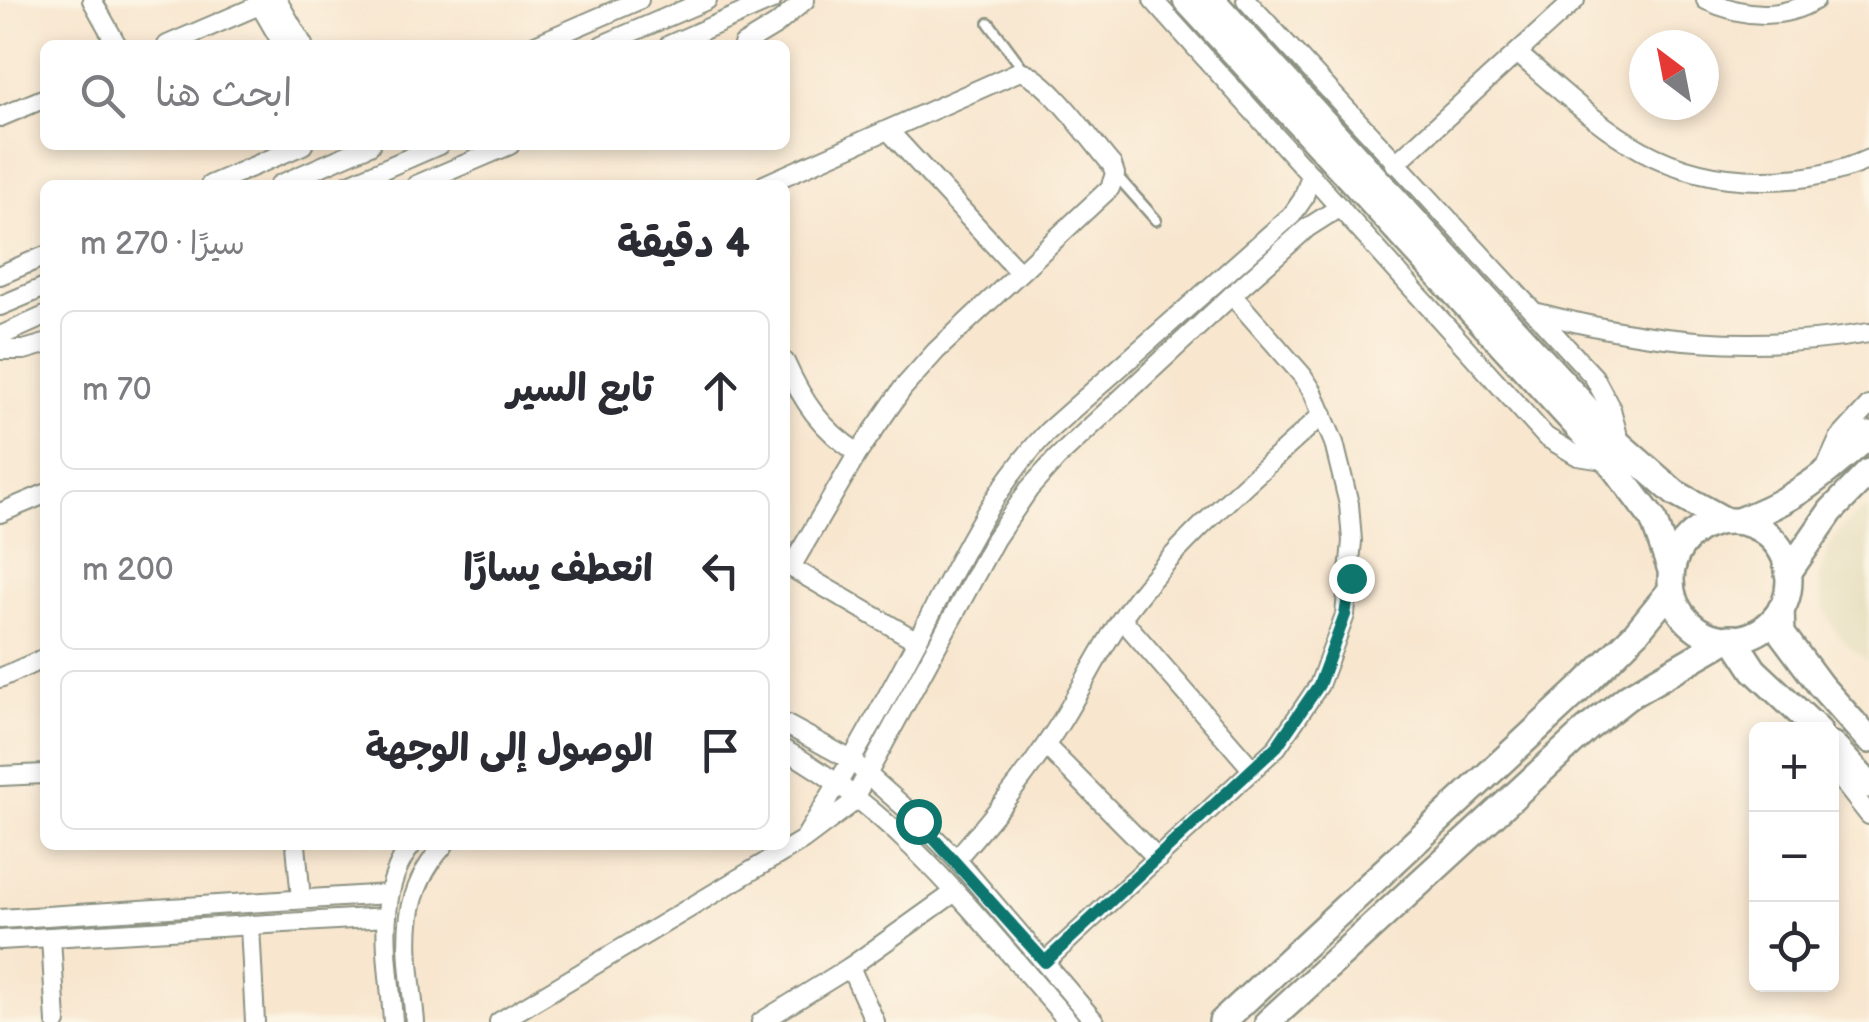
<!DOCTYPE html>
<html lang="ar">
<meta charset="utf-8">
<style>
:root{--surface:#fff;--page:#f2f2f3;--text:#2b2b33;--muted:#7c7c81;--line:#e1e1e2}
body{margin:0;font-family:"Balsamiq Sans","Playpen Sans Arabic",sans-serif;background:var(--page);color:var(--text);direction:rtl}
.controls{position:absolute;right:30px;bottom:30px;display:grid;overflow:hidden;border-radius:15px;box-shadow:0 5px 15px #0003}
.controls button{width:90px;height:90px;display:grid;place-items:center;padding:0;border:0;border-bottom:2px solid var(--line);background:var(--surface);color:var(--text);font:50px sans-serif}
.compass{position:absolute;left:1629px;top:30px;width:90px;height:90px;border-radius:50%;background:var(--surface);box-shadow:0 5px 15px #0003;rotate:328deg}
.stop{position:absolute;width:30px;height:30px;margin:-22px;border:8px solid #0f766e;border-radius:50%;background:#fff}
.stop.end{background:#0f766e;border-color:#fff;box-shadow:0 2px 10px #0008}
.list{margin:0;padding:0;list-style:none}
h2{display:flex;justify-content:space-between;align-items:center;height:130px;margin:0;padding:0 40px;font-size:42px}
h2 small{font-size:32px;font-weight:400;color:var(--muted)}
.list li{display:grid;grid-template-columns:65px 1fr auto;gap:30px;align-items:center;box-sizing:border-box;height:160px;margin:0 20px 20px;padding:0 20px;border:2px solid var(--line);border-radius:15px}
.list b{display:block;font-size:38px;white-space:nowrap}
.list em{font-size:32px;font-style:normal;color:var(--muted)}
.icon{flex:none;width:55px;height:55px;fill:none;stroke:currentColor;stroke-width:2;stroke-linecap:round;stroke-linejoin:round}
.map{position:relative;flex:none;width:1869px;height:1022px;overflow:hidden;direction:ltr}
.search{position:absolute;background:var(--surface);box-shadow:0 5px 15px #0003;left:40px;top:40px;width:750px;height:110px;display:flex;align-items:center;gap:25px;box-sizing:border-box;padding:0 35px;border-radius:15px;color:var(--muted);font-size:38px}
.panel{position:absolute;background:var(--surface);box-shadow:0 5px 15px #0003;left:40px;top:180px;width:750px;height:670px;border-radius:15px;direction:rtl}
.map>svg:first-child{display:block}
.built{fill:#e4dbba}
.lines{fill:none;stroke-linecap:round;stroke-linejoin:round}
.lane-casing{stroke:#8c9282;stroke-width:14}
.street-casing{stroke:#8c9282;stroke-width:22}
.secondary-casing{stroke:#8c9282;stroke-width:30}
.lane{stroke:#fff;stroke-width:9}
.street{stroke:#fff;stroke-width:18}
.secondary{stroke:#fff;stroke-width:25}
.route{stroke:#0f766e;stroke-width:12}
</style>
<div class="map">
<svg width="1869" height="1022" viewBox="0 0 1869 1022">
<rect width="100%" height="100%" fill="#fcf5e5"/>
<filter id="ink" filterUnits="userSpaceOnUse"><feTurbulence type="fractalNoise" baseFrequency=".01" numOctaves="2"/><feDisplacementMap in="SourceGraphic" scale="20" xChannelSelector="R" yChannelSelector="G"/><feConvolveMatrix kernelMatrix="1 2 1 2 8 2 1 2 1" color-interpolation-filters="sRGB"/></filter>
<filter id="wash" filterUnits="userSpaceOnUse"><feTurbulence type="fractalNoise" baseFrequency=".0048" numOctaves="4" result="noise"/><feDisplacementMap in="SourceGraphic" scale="40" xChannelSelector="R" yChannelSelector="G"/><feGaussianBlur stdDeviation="2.25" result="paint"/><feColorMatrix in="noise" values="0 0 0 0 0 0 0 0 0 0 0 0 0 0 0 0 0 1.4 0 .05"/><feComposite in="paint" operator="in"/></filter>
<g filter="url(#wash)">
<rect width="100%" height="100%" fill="#f8e6cf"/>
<polygon class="built" points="1869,507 1869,661 1848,646 1833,627 1823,606 1820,578 1827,551 1842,527"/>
</g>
<g filter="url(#ink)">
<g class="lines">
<defs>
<g id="lane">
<polyline points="989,23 1024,70"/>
<polyline points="1115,174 1156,220"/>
</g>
<g id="street">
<polyline points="92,0 117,45"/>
<polyline points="257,0 283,45"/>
<polyline points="277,0 303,45"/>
<polyline points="1153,0 1546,437 1578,456 1609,461"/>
<polyline points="1246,0 1594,377 1611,409 1620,444"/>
<path d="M1706 0C1741 16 1780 21 1815 0"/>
<polyline points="167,45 271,0"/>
<polyline points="535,45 639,0"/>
<polyline points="602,45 707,0"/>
<polyline points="669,45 772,0"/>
<polyline points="743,45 776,25 805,0"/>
<path d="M1517 53C1597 121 1651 181 1764 180 1799 180 1837 174 1869 159"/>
<polyline points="0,117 45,98"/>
<polyline points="888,130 1019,272"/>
<polyline points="1395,164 1575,0"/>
<polyline points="210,185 303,145"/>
<polyline points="279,185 370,145"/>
<polyline points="347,185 439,145"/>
<polyline points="416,185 510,145"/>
<path d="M764 185 1020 71C1048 78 1091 141 1112 165L1115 174 1110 188 936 351 903 388 858 453 791 567"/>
<polyline points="0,275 45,256"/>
<polyline points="0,306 45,287"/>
<path d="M1538 313C1651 343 1753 352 1869 333"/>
<polyline points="0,336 45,316"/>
<polyline points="0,350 24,350 45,344"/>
<path d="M785 362C803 402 821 429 858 453"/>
<polyline points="1825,470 1839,439 1869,406"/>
<polyline points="0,513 45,494"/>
<polyline points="785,564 917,641"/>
<polyline points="1122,619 1253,770"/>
<polyline points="0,678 45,658"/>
<polyline points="785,724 851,760 903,806 956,859 1095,1022"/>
<polyline points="1046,746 1158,859"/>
<path d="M785 750C902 815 981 923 1069 1022"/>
<polyline points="1832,768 1869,815"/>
<polyline points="0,776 45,774"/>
<path d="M806 836C846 771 884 704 919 637 958 562 989 493 1048 431L1292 215 1303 199 1311 175"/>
<polyline points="296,845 301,899"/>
<path d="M956 859C995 815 1031 770 1062 720 1085 683 1103 643 1129 608 1183 535 1257 476 1323 414"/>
<polyline points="0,919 388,894"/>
<polyline points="250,926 255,1022"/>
<polyline points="51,937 56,1022"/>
<polyline points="0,940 387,917"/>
<polyline points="1045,962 1277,747 1319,685 1345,615 1352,541 1349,504 1334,443 1313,392 1302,375 1232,295"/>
<polyline points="850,967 875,1022"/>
<path d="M393 1022C390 965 372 893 412 845"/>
<path d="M415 1022C409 954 394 901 444 845"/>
<polyline points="499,1022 803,840 851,804 995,539 1029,489 1057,458 1232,295 1307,228 1340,207"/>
<polyline points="761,1022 850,967 955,892"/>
</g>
<g id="secondary">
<polyline points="1186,0 1609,461 1653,519 1671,570"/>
<polyline points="1212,0 1620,445 1675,493 1726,521"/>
<path d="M1738 521C1794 501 1826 474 1869 435"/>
<circle cx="1730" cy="580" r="59"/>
<polyline points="1788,573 1831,511 1869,472"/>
<polyline points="1781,609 1782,634 1820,685 1869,740"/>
<polyline points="1733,638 1754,670 1818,730"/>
<polyline points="1832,745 1869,785"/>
<polyline points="1222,1022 1583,686 1636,633 1671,590"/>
<polyline points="1268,1022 1587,729 1629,696 1729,638"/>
</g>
</defs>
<use href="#lane" class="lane-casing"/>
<use href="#street" class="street-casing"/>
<use href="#secondary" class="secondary-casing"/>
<use href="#lane" class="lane"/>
<use href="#street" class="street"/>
<use href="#secondary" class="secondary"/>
</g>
</g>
<g class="lines" filter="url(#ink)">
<polyline class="route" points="918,821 1045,962 1277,746 1319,685 1345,615 1351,578"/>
</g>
</svg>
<div class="controls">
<button>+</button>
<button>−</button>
<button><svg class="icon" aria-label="locate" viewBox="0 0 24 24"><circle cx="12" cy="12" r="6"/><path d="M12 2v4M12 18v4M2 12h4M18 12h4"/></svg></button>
</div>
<svg class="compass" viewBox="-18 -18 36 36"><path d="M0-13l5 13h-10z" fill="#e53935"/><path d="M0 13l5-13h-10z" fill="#7c7c81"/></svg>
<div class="stop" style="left:918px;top:821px"></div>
<div class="stop end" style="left:1351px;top:578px"></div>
<div class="search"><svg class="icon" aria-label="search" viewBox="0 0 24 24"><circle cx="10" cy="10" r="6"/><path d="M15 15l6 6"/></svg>ابحث هنا</div>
<section class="panel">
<h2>4 دقيقة<small>سيرًا · 270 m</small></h2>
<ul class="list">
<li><svg class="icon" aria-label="ahead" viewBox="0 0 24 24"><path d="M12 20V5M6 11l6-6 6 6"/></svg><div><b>تابع السير</b></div><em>70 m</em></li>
<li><svg class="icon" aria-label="left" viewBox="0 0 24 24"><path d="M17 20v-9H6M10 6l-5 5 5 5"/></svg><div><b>انعطف يسارًا</b></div><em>200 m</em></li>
<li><svg class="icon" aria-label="arrive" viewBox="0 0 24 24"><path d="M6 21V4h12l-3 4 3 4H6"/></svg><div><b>الوصول إلى الوجهة</b></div></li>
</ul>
</section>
</div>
